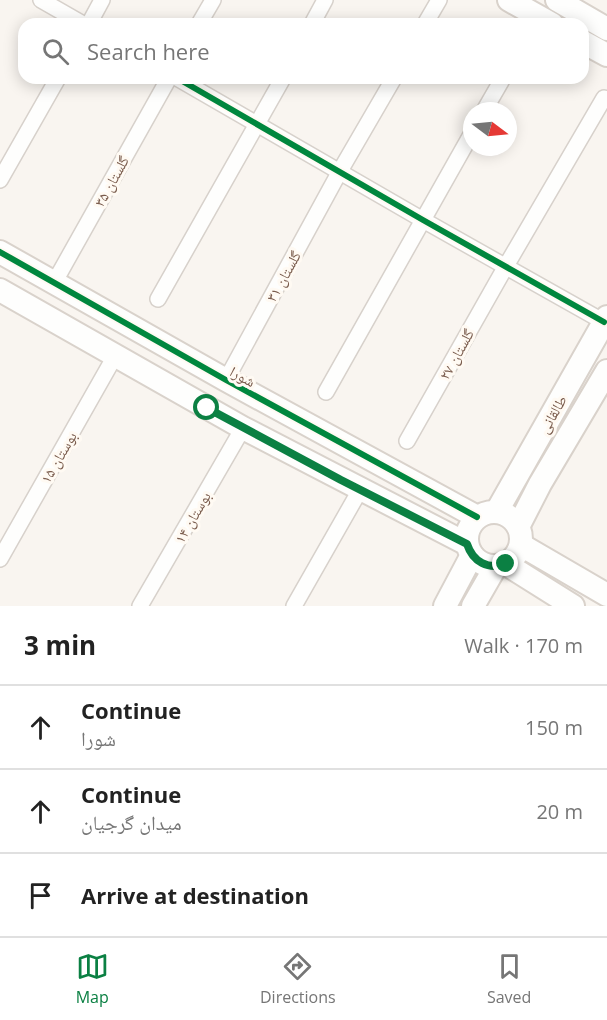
<!DOCTYPE html>
<meta charset="utf-8">
<style>
:root{--surface:#fff;--page:#f2f2f2;--text:#222;--muted:#767676;--line:#e0e0e0;--accent:#0b8043}
body{margin:0;font-family:"Open Sans","Noto Naskh Arabic",sans-serif;background:var(--page);color:var(--text)}
.compass{position:absolute;left:463px;top:102px;width:54px;height:54px;border-radius:50%;background:var(--surface);box-shadow:0 3px 15px #0003;rotate:106deg}
.stop{position:absolute;width:18px;height:18px;margin:-14px;border:4px solid #0b8043;border-radius:50%;background:#fff}
.stop.end{background:#0b8043;border-color:#fff;box-shadow:0 2px 6px #0008}
.list{margin:0;padding:0;list-style:none}
h2{display:flex;justify-content:space-between;align-items:center;height:78px;margin:0;padding:0 24px;font-size:26px}
h2 small{font-size:20px;font-weight:400;color:var(--muted)}
.list li{display:grid;grid-template-columns:39px 1fr auto;gap:18px;align-items:center;box-sizing:border-box;height:84px;padding:0 24px;border-top:2px solid var(--line)}
.list b{display:block;font-size:22px;white-space:nowrap}
.list p{margin:0;font-size:20px;white-space:nowrap;color:var(--muted)}
.list em{font-size:20px;font-style:normal;color:var(--muted)}
.icon{flex:none;width:33px;height:33px;fill:none;stroke:currentColor;stroke-width:2;stroke-linecap:round;stroke-linejoin:round}
.map{position:relative;flex:none;width:607px;height:606px;overflow:hidden}
.search{position:absolute;background:var(--surface);box-shadow:0 3px 15px #0003;left:18px;right:18px;top:18px;height:66px;display:flex;align-items:center;gap:15px;box-sizing:border-box;padding:0 21px;border-radius:18px;color:var(--muted);font-size:22px}
.sheet{height:330px;background:var(--surface)}
nav{display:flex;justify-content:space-around;align-items:center;box-sizing:border-box;height:84px;border-top:2px solid var(--line);background:var(--surface);font-size:16px;color:var(--muted)}
nav a{display:grid;justify-items:center;gap:3px}
nav .on{color:var(--accent)}
.map>svg:first-child{display:block}
.lines{fill:none;stroke-linecap:round;stroke-linejoin:round}
.street-casing{stroke:#d7d1cb;stroke-width:18}
.secondary-casing{stroke:#d9d2cb;stroke-width:26}
.street{stroke:#fefefd;stroke-width:15}
.secondary{stroke:#fefefd;stroke-width:22}
.cycleway-casing{stroke:#fffaf3;stroke-width:10}
.cycleway{stroke:#00873e;stroke-width:6}
.route{stroke:#0b8043;stroke-width:8}
.labels{text-anchor:middle;dominant-baseline:central;stroke-width:6;stroke-linejoin:round;paint-order:stroke}
.street-label{font-size:15px;fill:#7a5c4d;stroke:#fffaf3}
</style>
<div class="map">
<svg width="607" height="606" viewBox="0 0 607 606">
<rect width="100%" height="100%" fill="#f9f5f0"/>
<g class="lines">
<defs>
<g id="street">
<polyline points="41,0 83,24"/>
<polyline points="89,24 102,0"/>
<polyline points="199,24 213,0"/>
<polyline points="312,24 325,0"/>
<polyline points="425,24 439,0"/>
<polyline points="177,78 423,220 604,322"/>
<polyline points="484,111 503,78"/>
<polyline points="0,180 58,78"/>
<polyline points="54,283 169,78"/>
<polyline points="158,299 283,78"/>
<polyline points="226,380 340,171 394,78"/>
<polyline points="326,392 472,133"/>
<polyline points="407,441 506,266 604,98"/>
<polyline points="0,559 115,356"/>
<polyline points="140,606 243,428"/>
<polyline points="294,606 360,490"/>
</g>
<g id="secondary">
<polyline points="509,0 552,24"/>
<polyline points="557,0 607,29"/>
<polyline points="583,42 607,55"/>
<polyline points="0,252 226,380 477,517"/>
<polyline points="0,290 243,428 467,544"/>
<polyline points="497,511 607,317"/>
<circle cx="494" cy="539" r="27"/>
<polyline points="519,525 540,484 607,371"/>
<polyline points="521,545 607,595"/>
<polyline points="506,564 573,606"/>
<polyline points="445,606 472,555"/>
<polyline points="473,606 496,566"/>
</g>
</defs>
<use href="#street" class="street-casing"/>
<use href="#secondary" class="secondary-casing"/>
<use href="#street" class="street"/>
<use href="#secondary" class="secondary"/>
<defs>
<g id="cycleway">
<polyline points="177,78 423,220 604,322"/>
<polyline points="0,252 226,380 477,517"/>
</g>
</defs>
<use href="#cycleway" class="cycleway-casing"/>
<use href="#cycleway" class="cycleway"/>
</g>
<g class="lines">
<path class="route" d="M207 408 341 480 467 544C473 562 488 570 506 564"/>
</g>
<g class="labels">
<g class="street-label">
<text transform="translate(111 181) rotate(-61)">گلستان ۳۵</text>
<text transform="translate(283 276) rotate(-61)">گلستان ۳۱</text>
<text transform="translate(456 354) rotate(-61)">گلستان ۲۷</text>
<text transform="translate(243 376) rotate(29)">شورا</text>
<text transform="translate(552 414) rotate(-60)">طالقانی</text>
<text transform="translate(58 457) rotate(-60)">بوستان ۱۵</text>
<text transform="translate(192 517) rotate(-60)">بوستان ۱۴</text>
</g>
</g>
</svg>
<svg class="compass" viewBox="-18 -18 36 36"><path d="M0-13l5 13h-10z" fill="#e53935"/><path d="M0 13l5-13h-10z" fill="#767676"/></svg>
<div class="stop" style="left:207px;top:408px"></div>
<div class="stop end" style="left:506px;top:564px"></div>
<div class="search"><svg class="icon" aria-label="search" viewBox="0 0 24 24"><circle cx="10" cy="10" r="6"/><path d="M15 15l6 6"/></svg>Search here</div>
</div>
<section class="sheet">
<h2>3 min<small>Walk · 170 m</small></h2>
<ul class="list">
<li><svg class="icon" aria-label="ahead" viewBox="0 0 24 24"><path d="M12 20V5M6 11l6-6 6 6"/></svg><div><b>Continue</b><p>شورا</p></div><em>150 m</em></li>
<li><svg class="icon" aria-label="ahead" viewBox="0 0 24 24"><path d="M12 20V5M6 11l6-6 6 6"/></svg><div><b>Continue</b><p>میدان گرجیان</p></div><em>20 m</em></li>
<li><svg class="icon" aria-label="arrive" viewBox="0 0 24 24"><path d="M6 21V4h12l-3 4 3 4H6"/></svg><div><b>Arrive at destination</b></div></li>
</ul>
</section>
<nav>
<a class="on"><svg class="icon" aria-label="map" viewBox="0 0 24 24"><path d="M3 6l6-2 6 2 6-2v14l-6 2-6-2-6 2zM9 4v14M15 6v14"/></svg>Map</a>
<a><svg class="icon" aria-label="directions" viewBox="0 0 24 24"><path d="M12 3l9 9-9 9-9-9zM9 14v-3h6M13 9l2 2-2 2"/></svg>Directions</a>
<a><svg class="icon" aria-label="saved" viewBox="0 0 24 24"><path d="M7 4h10v16l-5-4-5 4z"/></svg>Saved</a>
</nav>
